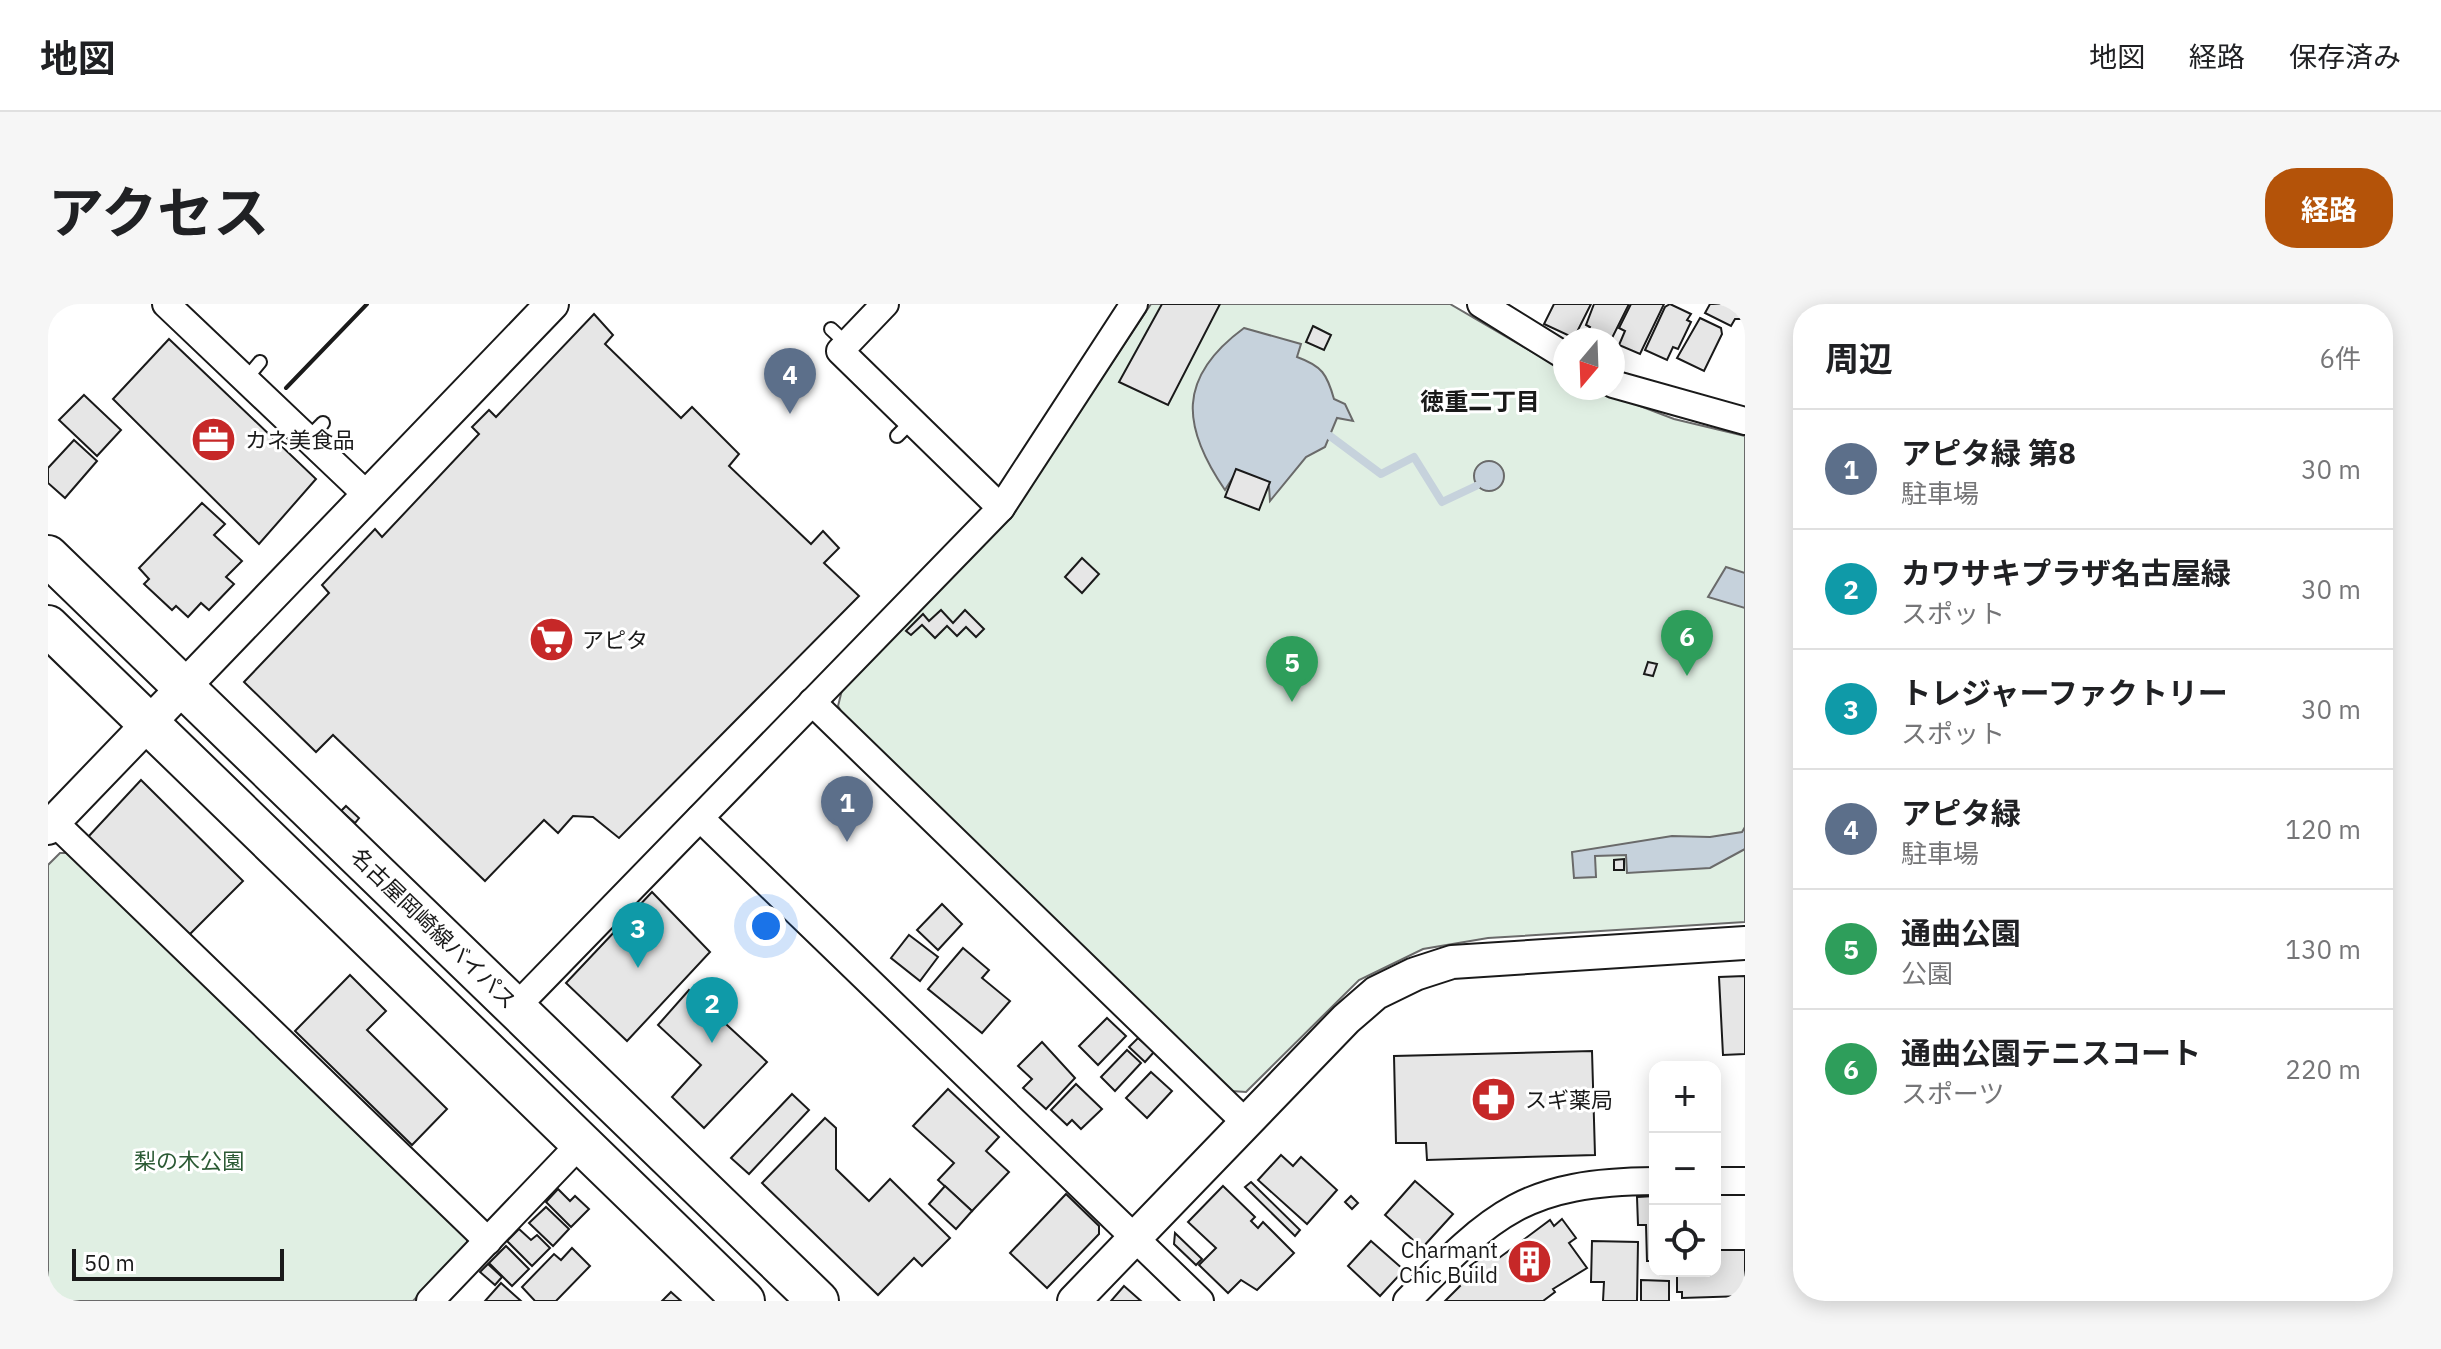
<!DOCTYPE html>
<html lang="ja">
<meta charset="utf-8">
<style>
:root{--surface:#fff;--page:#f6f6f6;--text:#202124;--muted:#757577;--line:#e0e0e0;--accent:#b45309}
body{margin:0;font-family:"IBM Plex Sans","Noto Sans JP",sans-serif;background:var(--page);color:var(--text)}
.controls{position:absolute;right:24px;bottom:24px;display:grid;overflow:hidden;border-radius:16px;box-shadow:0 4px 20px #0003}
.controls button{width:72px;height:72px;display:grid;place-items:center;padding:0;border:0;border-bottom:2px solid var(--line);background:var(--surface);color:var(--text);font:40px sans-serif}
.compass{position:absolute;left:1505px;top:24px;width:72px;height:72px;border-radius:50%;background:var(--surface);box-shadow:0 4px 20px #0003;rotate:199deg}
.scale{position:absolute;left:24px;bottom:20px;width:212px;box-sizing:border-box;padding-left:8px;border:4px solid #1a1a1a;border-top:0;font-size:22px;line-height:28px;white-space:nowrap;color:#1a1a1a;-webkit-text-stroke:6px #fff;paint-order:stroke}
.you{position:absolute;left:718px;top:622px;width:28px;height:28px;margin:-20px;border:6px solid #fff;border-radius:50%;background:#1a73e8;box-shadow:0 0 0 12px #1a73e833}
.badge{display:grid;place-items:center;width:52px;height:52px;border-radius:50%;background:var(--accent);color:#fff;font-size:26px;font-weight:700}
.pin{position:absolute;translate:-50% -66px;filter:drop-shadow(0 2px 4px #0008)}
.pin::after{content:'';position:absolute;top:42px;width:28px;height:24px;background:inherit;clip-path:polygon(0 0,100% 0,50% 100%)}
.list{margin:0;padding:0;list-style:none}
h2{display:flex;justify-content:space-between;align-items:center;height:104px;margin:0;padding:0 32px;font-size:34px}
h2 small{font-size:26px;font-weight:400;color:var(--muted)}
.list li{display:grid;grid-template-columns:52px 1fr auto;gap:24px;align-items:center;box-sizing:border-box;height:120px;padding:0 32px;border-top:2px solid var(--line)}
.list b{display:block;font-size:30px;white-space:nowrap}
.list p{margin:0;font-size:26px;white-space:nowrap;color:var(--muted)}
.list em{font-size:26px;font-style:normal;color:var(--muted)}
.icon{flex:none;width:44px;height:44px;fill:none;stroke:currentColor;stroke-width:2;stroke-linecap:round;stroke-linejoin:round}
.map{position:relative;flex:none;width:1697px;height:997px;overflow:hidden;border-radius:32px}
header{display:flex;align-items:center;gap:48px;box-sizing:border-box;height:112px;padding:0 40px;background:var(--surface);border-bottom:2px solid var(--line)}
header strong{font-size:38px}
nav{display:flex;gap:44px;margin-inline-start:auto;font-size:28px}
.intro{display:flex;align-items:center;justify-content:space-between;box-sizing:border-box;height:192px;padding:0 48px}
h1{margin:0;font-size:56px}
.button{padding:20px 36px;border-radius:32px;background:var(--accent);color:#fff;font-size:28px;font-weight:700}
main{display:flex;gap:48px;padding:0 48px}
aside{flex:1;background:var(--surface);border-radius:32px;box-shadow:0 4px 20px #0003}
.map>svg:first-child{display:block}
.green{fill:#e0efe3;stroke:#6a6a6a;stroke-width:2}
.water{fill:#c6d2dc;stroke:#6a6a6a;stroke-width:2}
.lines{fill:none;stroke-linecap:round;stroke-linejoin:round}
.stream{stroke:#c6d2dc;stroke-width:8}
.building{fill:#e6e6e6;stroke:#1a1a1a;stroke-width:2}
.service-casing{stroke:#1a1a1a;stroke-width:16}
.minor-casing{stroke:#1a1a1a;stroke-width:30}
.tertiary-casing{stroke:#1a1a1a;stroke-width:36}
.primary-casing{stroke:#1a1a1a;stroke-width:44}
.service{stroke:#fff;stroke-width:12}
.minor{stroke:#fff;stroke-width:26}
.tertiary{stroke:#fff;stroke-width:32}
.primary{stroke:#fff;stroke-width:40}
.wall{stroke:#1a1a1a;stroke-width:4}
.labels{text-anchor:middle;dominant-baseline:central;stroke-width:6;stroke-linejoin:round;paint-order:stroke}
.poi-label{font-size:22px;fill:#1a1a1a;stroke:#fff;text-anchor:start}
.street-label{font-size:22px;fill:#1a1a1a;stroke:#fff}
.park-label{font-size:22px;fill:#2b5a34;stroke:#fff}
.neighbourhood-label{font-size:24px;font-weight:bold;fill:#1a1a1a;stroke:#fff}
</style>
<header>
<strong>地図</strong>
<nav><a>地図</a><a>経路</a><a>保存済み</a></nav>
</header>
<div class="intro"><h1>アクセス</h1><a class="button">経路</a></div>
<main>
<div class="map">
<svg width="1697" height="997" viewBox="0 0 1697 997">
<rect width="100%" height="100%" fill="#fff"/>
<g class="green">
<polygon points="1103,0 1402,0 1517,67 1517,84 1545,84 1626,115 1697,132 1697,618 1440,634 1375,645 1311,676 1198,788 1183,787 799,418 790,402 794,386 959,217"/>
<polygon points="12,549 26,549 420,928 419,941 365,997 15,997 0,983 0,561"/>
</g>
<g class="water">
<path d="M1196 24 1253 40 1249 53C1274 62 1279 70 1286 95L1297 100 1305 117 1289 114 1277 143 1258 153 1222 197 1221 183 1187 170 1177 186C1134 123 1128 74 1196 24Z"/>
<circle cx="1441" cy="172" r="15"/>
<polygon points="1678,263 1697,269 1697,304 1660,293"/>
<polygon points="1697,523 1697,545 1662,564 1579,569 1578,551 1547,552 1548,573 1526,574 1524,548 1624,532 1662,533 1694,528"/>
</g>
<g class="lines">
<polyline class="stream" points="1282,132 1333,170 1366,153 1394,198 1428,182"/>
</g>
<g class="building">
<polygon points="1114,0 1172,0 1120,101 1071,78"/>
<polygon points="1506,0 1543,0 1526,34 1496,20"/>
<polygon points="1546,0 1581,0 1563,36 1540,27 1542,23 1538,21"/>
<polygon points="1583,0 1616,0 1592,50 1571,41 1577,27 1571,24"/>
<polygon points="1622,0 1643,10 1639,16 1643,18 1630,45 1625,43 1619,56 1597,46 1617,3"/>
<polygon points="1662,0 1697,0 1697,15 1687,15 1683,22 1657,9"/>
<polygon points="546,10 565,31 557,40 633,114 644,103 691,150 681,162 763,240 775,227 791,244 776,259 811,292 571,534 545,513 525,512 510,529 496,516 437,577 285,431 268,448 196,378 281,289 274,281 327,225 334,233 431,130 424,123 441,106 448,113"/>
<polygon points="1652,14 1673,24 1674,30 1656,67 1629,54"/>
<polygon points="1265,22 1283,31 1276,46 1258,38"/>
<polygon points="121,35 268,175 211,240 65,95"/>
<polygon points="36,91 73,126 49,152 11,116"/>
<polygon points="26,136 49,157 17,194 0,179 0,164"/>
<polygon points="1188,165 1222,178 1211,206 1177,193"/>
<polygon points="154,199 177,220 166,231 194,257 178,273 186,280 161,306 153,299 140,313 128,302 124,306 96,280 101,275 91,264"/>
<polygon points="1034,254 1051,270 1034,289 1017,273"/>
<polygon points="893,306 905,319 917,306 936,325 928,333 918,323 909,332 899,322 887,334 874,321 863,331 858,327 875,310 881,317"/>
<polygon points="1600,358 1609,360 1605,372 1596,370"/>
<polygon points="93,476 195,577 140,632 40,533"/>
<polygon points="298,502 311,514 307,519 293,507"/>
<polygon points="1576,555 1576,566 1566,566 1566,556"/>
<polygon points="604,588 662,648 579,737 518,679"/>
<polygon points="894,600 914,620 890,646 869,626"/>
<polygon points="861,631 890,653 872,677 843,654"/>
<polygon points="915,644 941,666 934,674 962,697 934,729 880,685"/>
<polygon points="302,671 338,707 319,726 399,805 364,841 247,727"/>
<polygon points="1697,672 1697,750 1675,751 1671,673"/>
<polygon points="641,686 719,758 656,824 624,793 653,761 610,721"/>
<polygon points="1059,714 1078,732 1050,761 1031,742"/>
<polygon points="1090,734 1106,748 1097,758 1081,743"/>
<polygon points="994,738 1027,774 998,805 975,784 984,775 970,762"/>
<polygon points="1079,746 1093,759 1067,787 1053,773"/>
<polygon points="1544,747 1547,851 1379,856 1378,839 1348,839 1346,752"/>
<polygon points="1103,768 1124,787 1099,814 1078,794"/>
<polygon points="1028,780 1054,805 1033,825 1024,816 1019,821 1003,806"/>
<polygon points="900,785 951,833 938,847 961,868 924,907 890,876 906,859 865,822"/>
<polygon points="744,790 761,806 701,870 683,854"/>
<polygon points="777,814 788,824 788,865 821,897 842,875 902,934 874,962 866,954 830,991 714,879"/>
<polygon points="1233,851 1245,862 1253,853 1289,886 1259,920 1210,876"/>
<polygon points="1367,877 1405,910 1374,944 1337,911"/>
<polygon points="1203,878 1252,926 1247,932 1197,883"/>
<polygon points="897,882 924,907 908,925 881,900"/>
<polygon points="1175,882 1207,913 1203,917 1210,924 1215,918 1246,949 1209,986 1193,976 1180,989 1151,961 1168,944 1140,918"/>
<polygon points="510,885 522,897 527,892 541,905 523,923 498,898"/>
<polygon points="1018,890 1051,922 1051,930 999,984 962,949"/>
<polygon points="1303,892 1310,899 1304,905 1297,898"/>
<polygon points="1607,892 1607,957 1599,957 1598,921 1590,921 1589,893"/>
<polygon points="498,903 521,925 505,942 481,919"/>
<polygon points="1514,915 1528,934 1521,939 1539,964 1505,985 1507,988 1495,997 1397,997 1412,982 1410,979 1426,967 1422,962 1444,946 1451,954 1502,916 1506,922"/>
<polygon points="471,925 483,936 489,931 502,944 484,962 459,937"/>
<polygon points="1127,929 1154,955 1148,961 1126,940"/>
<polygon points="1323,937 1356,966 1332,992 1300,962"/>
<polygon points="1544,937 1590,938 1589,997 1555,997 1556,978 1543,978"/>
<polygon points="458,942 481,965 464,982 441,959"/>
<polygon points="524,944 542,962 508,997 487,997 474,983 506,950 513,956"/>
<polygon points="1667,946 1697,946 1697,992 1634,994 1634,988 1629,988 1629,967 1667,967"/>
<polygon points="440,960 454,973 447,981 432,968"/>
<polygon points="1593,976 1621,977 1621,997 1593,997"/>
<polygon points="453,979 473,997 437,997"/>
<polygon points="1076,982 1093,997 1063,997"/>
<polygon points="623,988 633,997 614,997"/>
</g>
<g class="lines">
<defs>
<g id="service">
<polyline points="783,25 799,40"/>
<polyline points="197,76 212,58"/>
<polyline points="849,132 863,118"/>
<polyline points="259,135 275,119"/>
</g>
<g id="minor">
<polyline points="118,0 319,191"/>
<polyline points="1433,0 1517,52"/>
<polyline points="1565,80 1697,117"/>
<polyline points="953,204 1086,0"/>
<polyline points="764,398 1197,818"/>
<polyline points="652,514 1152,997"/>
<polyline points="6,518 440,937"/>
<polyline points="469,702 953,204 792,47 837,0"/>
<polyline points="1667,877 1697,877"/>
<polyline points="382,997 532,840"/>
<path d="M1359 997C1446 908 1478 878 1607 877"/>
</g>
<g id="tertiary">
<polyline points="0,524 504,0"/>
<polyline points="1026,997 1298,715 1328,689 1367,670 1404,658 1697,639"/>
</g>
<g id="primary">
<polyline points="0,252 770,997"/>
<polyline points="0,322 696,997"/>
</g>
</defs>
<use href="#service" class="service-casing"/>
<use href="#minor" class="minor-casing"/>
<use href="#tertiary" class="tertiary-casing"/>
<use href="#primary" class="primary-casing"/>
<use href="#service" class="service"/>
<use href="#minor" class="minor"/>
<use href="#tertiary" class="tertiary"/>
<use href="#primary" class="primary"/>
<polyline class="wall" points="238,84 319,0"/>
</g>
<defs>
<symbol id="office-disc" viewBox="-11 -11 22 22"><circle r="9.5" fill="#c62828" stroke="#fff"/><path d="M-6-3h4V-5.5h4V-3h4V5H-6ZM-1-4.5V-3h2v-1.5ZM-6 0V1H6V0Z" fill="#fff"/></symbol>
<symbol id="supermarket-disc" viewBox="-11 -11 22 22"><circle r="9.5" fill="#c62828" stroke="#fff"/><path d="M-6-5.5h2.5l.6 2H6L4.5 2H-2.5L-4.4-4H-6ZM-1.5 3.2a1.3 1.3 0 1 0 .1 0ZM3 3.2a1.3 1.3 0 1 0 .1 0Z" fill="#fff"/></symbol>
<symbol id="pharmacy-disc" viewBox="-11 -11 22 22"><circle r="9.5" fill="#c62828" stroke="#fff"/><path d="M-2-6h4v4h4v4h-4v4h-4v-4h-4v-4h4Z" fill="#fff"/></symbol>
<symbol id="building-disc" viewBox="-11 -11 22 22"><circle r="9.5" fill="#c62828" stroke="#fff"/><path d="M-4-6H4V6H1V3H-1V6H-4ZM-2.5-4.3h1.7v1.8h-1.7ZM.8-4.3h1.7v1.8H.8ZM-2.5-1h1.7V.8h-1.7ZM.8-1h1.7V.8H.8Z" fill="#fff"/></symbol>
</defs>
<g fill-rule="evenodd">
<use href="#office-disc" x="140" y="110" width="51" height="51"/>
<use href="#supermarket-disc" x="478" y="310" width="51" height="51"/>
<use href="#pharmacy-disc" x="1420" y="770" width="51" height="51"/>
<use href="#building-disc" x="1456" y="932" width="51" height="51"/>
</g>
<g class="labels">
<g class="poi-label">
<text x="197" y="135">カネ美食品</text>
<text x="534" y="335">アピタ</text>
<text x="1477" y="795">スギ薬局</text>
<text x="1450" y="945" text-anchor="end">Charmant<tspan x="1450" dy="25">Chic Build</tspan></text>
</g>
<g class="street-label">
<text transform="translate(386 624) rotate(44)">名古屋岡崎線バイパス</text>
</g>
<g class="park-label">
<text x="141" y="856">梨の木公園</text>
</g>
<g class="neighbourhood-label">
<text x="1432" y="97">徳重二丁目</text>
</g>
</g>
</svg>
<div class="controls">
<button>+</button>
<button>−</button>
<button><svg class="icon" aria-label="locate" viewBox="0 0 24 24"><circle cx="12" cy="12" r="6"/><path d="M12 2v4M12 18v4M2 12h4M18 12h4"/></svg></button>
</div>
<svg class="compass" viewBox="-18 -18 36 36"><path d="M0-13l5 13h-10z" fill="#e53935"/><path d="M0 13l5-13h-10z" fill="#757577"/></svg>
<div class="scale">50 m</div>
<div class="you"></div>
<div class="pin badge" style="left:799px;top:538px;background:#5c6f8a">1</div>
<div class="pin badge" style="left:664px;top:739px;background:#0f9aa8">2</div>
<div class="pin badge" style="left:590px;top:664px;background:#0f9aa8">3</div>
<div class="pin badge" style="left:742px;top:110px;background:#5c6f8a">4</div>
<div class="pin badge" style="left:1244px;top:398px;background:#2e9e5b">5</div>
<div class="pin badge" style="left:1639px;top:372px;background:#2e9e5b">6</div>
</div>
<aside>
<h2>周辺<small>6件</small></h2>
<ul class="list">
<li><span class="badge" style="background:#5c6f8a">1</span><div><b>アピタ緑 第8</b><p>駐車場</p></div><em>30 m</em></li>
<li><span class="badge" style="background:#0f9aa8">2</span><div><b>カワサキプラザ名古屋緑</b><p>スポット</p></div><em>30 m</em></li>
<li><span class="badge" style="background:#0f9aa8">3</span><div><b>トレジャーファクトリー</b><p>スポット</p></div><em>30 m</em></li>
<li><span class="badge" style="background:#5c6f8a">4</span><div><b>アピタ緑</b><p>駐車場</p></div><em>120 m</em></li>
<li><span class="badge" style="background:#2e9e5b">5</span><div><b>通曲公園</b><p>公園</p></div><em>130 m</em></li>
<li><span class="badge" style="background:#2e9e5b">6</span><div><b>通曲公園テニスコート</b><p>スポーツ</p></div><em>220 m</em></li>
</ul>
</aside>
</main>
